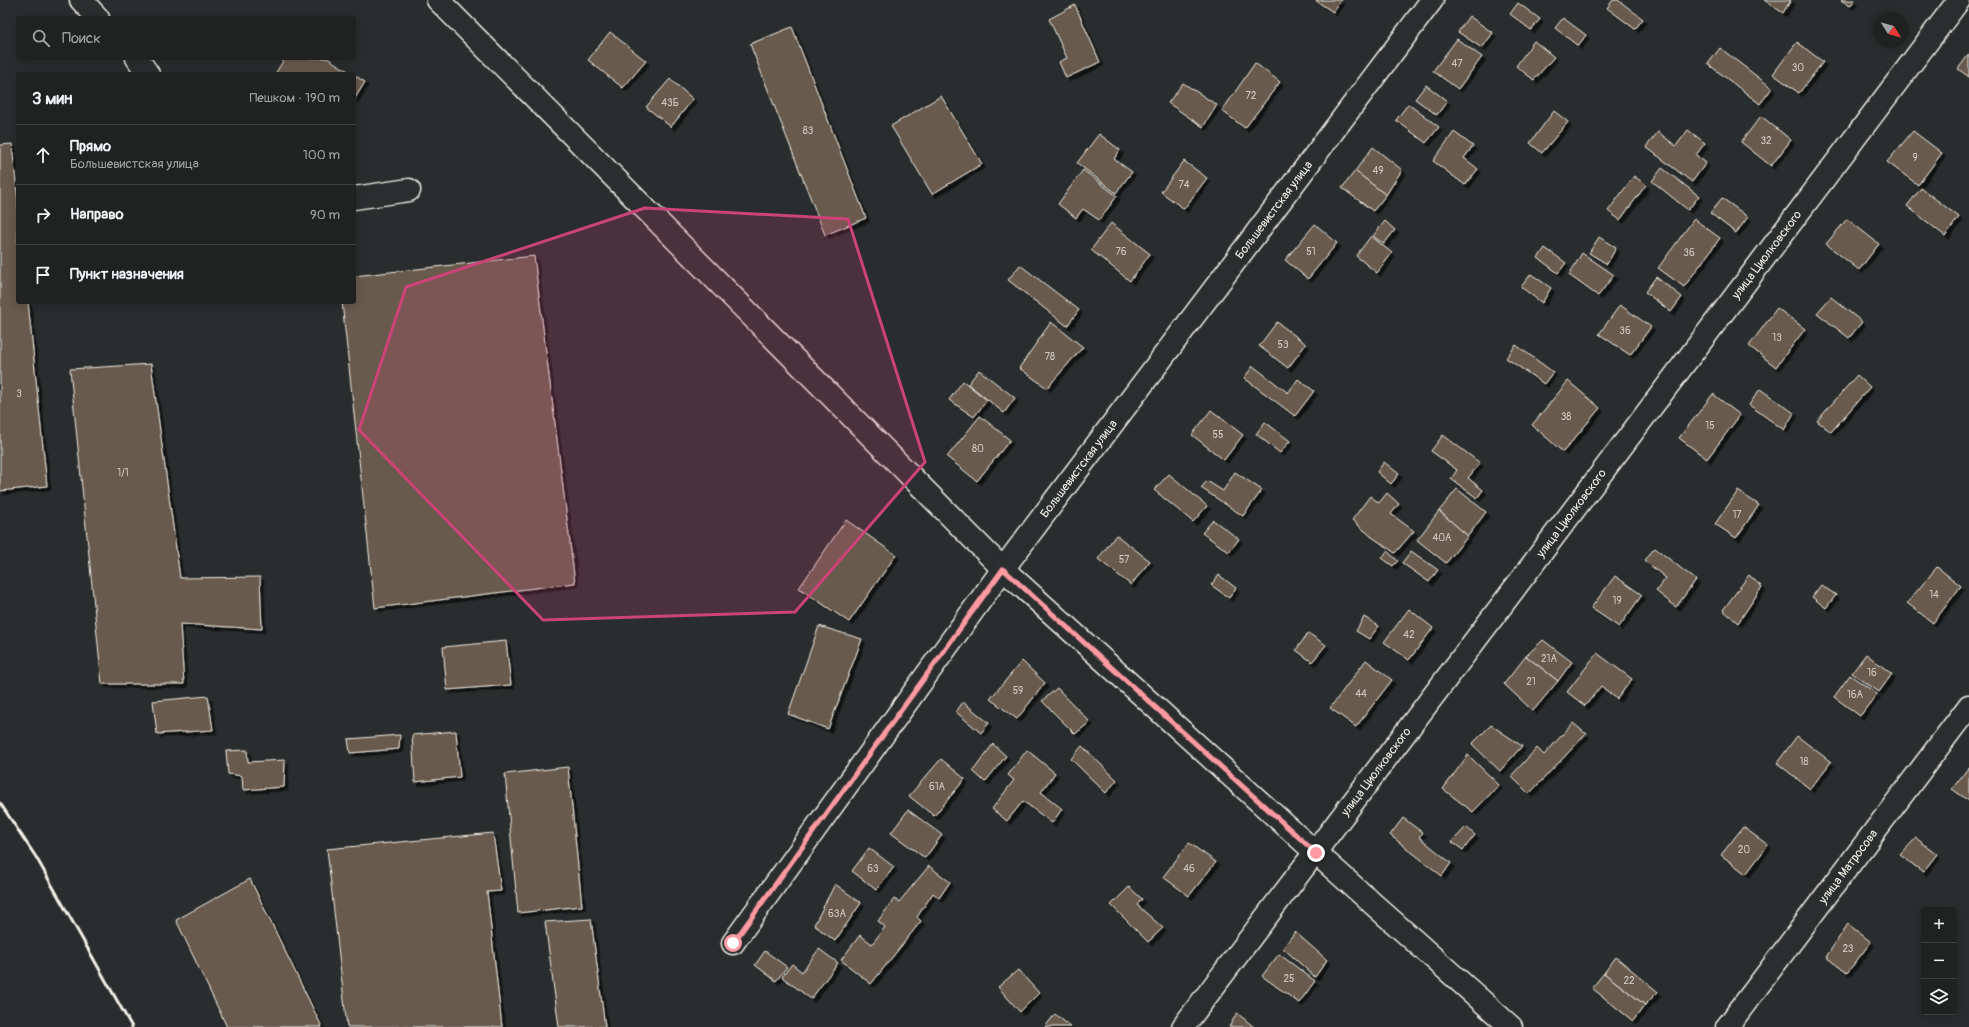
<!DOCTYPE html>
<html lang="ru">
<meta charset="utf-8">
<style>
:root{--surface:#202222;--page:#282a2a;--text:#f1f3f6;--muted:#a2a4a5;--line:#3d3f40}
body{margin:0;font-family:Pangolin,sans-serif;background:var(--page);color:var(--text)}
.controls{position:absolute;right:12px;bottom:12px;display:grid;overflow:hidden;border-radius:4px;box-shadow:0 2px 10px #0003}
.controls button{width:36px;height:36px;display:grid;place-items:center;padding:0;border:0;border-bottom:1px solid var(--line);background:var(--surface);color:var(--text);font:20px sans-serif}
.compass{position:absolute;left:1873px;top:12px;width:36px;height:36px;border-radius:50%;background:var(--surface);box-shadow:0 2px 10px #0003;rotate:127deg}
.stop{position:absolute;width:12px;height:12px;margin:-9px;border:3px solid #ff9aa2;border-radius:50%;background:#fff}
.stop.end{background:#ff9aa2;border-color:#fff;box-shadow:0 1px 4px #0008}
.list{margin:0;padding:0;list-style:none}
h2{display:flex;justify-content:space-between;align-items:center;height:52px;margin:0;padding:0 16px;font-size:17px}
h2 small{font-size:13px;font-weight:400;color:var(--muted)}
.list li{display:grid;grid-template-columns:26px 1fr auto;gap:12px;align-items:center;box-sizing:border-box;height:60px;padding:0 16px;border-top:1px solid var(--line)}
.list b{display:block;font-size:15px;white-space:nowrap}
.list p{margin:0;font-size:13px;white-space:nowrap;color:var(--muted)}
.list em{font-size:13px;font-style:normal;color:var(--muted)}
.icon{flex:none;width:22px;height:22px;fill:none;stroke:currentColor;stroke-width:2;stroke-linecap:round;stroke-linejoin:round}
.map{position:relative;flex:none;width:1969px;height:1027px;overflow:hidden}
.search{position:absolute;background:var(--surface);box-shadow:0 2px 10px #0003;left:16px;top:16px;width:340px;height:44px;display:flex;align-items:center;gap:10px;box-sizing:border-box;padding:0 14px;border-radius:4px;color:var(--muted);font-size:15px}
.panel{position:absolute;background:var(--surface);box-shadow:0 2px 10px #0003;left:16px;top:72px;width:340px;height:232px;border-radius:4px}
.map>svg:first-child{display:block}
.building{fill:#675a4e;stroke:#f4f1e8;filter:url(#shadow)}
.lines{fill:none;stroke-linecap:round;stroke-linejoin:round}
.minor-casing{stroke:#f4f1e8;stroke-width:25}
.minor{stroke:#2a2d2e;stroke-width:22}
.rail{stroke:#f4f1e8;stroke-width:3}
.route{stroke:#ff9aa2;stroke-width:5}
.marked{fill:#cc4377;fill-opacity:0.2;stroke:#cc4377;stroke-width:3;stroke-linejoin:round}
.labels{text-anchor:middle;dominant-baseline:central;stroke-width:3.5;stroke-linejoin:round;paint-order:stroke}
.number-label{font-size:10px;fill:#d1cbc2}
.street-label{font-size:12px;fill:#f4f1e8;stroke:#2a2d2e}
</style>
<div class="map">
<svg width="1969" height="1027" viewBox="0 0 1969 1027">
<defs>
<filter id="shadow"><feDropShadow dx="3.5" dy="3.5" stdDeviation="0" flood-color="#0009"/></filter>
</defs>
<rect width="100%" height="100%" fill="#2a2d2e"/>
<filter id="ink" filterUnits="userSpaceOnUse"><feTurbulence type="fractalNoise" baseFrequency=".025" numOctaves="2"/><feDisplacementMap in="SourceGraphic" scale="8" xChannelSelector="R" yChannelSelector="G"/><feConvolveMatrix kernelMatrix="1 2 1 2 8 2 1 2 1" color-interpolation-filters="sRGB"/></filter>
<g filter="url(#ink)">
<g class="building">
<polygon points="1315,0 1341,0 1333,12"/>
<polygon points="1613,0 1618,0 1643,19 1635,29 1607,8"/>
<polygon points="1764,0 1791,0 1783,13"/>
<polygon points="1841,0 1855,0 1850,6"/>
<polygon points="1518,3 1540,19 1531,30 1510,14"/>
<polygon points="1075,5 1100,62 1066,78 1059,62 1067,58 1049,19"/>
<polygon points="1469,16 1493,33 1482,48 1458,32"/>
<polygon points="1563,18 1586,35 1578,46 1555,28"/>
<polygon points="792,27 866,218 825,235 750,44"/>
<polygon points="610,32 646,61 623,88 588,60"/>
<polygon points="1457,39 1482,57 1458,89 1433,71"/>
<polygon points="1534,41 1554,57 1534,80 1516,66"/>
<polygon points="1797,42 1823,62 1799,93 1773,74"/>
<polygon points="1720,48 1772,88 1760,104 1708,64"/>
<polygon points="1969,54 1969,77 1958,69"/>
<polygon points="285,58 327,58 353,74 275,74"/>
<polygon points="1255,63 1280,82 1245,128 1222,111"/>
<polygon points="354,75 365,82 354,100"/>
<polygon points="670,79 693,99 671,127 646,107"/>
<polygon points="1183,83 1217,105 1203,127 1168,103"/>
<polygon points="1426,85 1447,101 1437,115 1415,99"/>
<polygon points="941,96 982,164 932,194 891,126"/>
<polygon points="1408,104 1439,127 1426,143 1396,120"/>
<polygon points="1554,111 1568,122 1542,153 1530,143"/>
<polygon points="1761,116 1791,140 1771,166 1741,142"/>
<polygon points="1688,130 1705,143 1696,155 1706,163 1692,182 1646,147 1658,132 1676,146"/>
<polygon points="1913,131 1942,153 1918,185 1887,162"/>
<polygon points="1454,132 1473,146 1464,158 1478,169 1465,185 1433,161"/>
<polygon points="1099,134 1120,150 1114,159 1132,172 1116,193 1077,163"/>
<polygon points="12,144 18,202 18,302 28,302 47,486 0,491 0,145"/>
<polygon points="1373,147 1402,170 1386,195 1355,171"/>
<polygon points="1184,161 1207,178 1184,209 1161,192"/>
<polygon points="1662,168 1699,196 1688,210 1652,181"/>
<polygon points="1083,170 1117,196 1099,220 1083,209 1076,218 1058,204"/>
<polygon points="1355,171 1386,195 1373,211 1342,188"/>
<polygon points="1634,176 1646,185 1620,220 1608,211"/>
<polygon points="1921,188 1959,217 1945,236 1907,206"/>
<polygon points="1722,198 1748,217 1736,233 1710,213"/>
<polygon points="1694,219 1720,238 1684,287 1658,268"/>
<polygon points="1847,219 1879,244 1859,270 1826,244"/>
<polygon points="1385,221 1395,230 1384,244 1373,236"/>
<polygon points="1111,223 1150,254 1130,281 1091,250"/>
<polygon points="1315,224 1337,243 1308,279 1285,260"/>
<polygon points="1371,236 1392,253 1377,273 1356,256"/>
<polygon points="1599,237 1616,248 1607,264 1589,253"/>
<polygon points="1545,248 1566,263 1558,273 1538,258"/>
<polygon points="1582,253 1614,275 1598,296 1569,275"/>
<polygon points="534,256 575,583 375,608 342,302 354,302 354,276"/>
<polygon points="1020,265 1079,310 1067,326 1008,280"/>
<polygon points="1531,274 1551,288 1542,303 1521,287"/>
<polygon points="1656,277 1682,297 1671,312 1645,292"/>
<polygon points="1831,297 1862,322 1849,338 1817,313"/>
<polygon points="1620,305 1651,327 1630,355 1599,334"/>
<polygon points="1777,308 1805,329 1776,367 1749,346"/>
<polygon points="1051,322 1083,347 1047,388 1019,368"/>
<polygon points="1277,322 1306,344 1288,368 1259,346"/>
<polygon points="1516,345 1553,372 1544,384 1506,358"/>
<polygon points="151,364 180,578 260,577 262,629 180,624 184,684 102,684 70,369"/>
<polygon points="1253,366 1288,393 1298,379 1314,391 1295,416 1244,378"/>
<polygon points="979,370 1015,398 1004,413 968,384"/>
<polygon points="1857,375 1870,387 1831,432 1817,421"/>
<polygon points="963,381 987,400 974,417 949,400"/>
<polygon points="1568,381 1600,408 1563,452 1532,425"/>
<polygon points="1760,389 1794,413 1784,430 1749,405"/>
<polygon points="1713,394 1740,415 1707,459 1679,438"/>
<polygon points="1211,410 1243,435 1224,460 1192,435"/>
<polygon points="980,416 1010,440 977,481 947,457"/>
<polygon points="1265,422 1290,441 1280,453 1256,434"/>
<polygon points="1443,435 1480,463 1468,478 1483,490 1477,498 1451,479 1457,470 1431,451"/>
<polygon points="1384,462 1399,474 1391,484 1377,472"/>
<polygon points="1235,472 1262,490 1243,516 1201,488 1207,481 1223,491"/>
<polygon points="1169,474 1207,506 1193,522 1154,490"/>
<polygon points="1457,489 1486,512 1468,536 1439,511"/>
<polygon points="1738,491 1759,505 1736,538 1715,524"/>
<polygon points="1387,493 1399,504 1391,514 1414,531 1395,553 1372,537 1352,520 1370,496 1379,503"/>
<polygon points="1439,511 1468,536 1446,563 1417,540"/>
<polygon points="846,520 896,555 849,622 799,588"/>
<polygon points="1213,520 1239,539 1229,552 1202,533"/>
<polygon points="1116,535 1150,561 1131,585 1098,559"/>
<polygon points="1655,548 1696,580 1676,607 1656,591 1666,578 1644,560"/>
<polygon points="1387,551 1398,561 1393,566 1382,558"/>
<polygon points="1411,551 1438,570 1429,582 1402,563"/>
<polygon points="1937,567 1961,586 1933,623 1907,603"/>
<polygon points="1219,575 1236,588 1229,598 1211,585"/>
<polygon points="1749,575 1762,587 1738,623 1723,610"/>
<polygon points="1615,576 1642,595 1619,627 1591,608"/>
<polygon points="1821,585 1836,595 1826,608 1812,597"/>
<polygon points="1409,609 1433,628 1409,660 1384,642"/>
<polygon points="1364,617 1379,626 1369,639 1356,631"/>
<polygon points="819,626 862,639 828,729 788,714"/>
<polygon points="1308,633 1326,645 1312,662 1296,650"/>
<polygon points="1543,640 1572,662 1558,681 1526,656"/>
<polygon points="506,641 511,685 447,690 443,647"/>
<polygon points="1597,653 1632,679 1617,699 1601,686 1585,706 1567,692"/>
<polygon points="1866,654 1892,674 1879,692 1852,673"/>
<polygon points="1526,656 1558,681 1533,711 1504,684"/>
<polygon points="1366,660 1392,680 1356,727 1330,708"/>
<polygon points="1022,661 1045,683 1017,719 990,699"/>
<polygon points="1850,675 1877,694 1860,716 1834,697"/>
<polygon points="1057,688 1090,722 1075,734 1042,701"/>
<polygon points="208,696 213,730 157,734 153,701"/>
<polygon points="963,702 989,723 981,733 956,712"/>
<polygon points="1573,723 1586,734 1529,794 1511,776 1537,748 1544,755"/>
<polygon points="1491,725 1522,746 1500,771 1472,744"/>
<polygon points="456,731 460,777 415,782 412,735"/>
<polygon points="400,735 399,749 350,753 348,739"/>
<polygon points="1797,736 1831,762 1810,789 1777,763"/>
<polygon points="993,744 1006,756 985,782 973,771"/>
<polygon points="1082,746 1117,780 1106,793 1071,759"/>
<polygon points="247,750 248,762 285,760 284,787 243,790 242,776 228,774 226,751"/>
<polygon points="1027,750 1055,773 1041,792 1062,809 1052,823 1023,801 1007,821 992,809 1014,780 1008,775"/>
<polygon points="1468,755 1499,785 1473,812 1443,789"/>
<polygon points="941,759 965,779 934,816 909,796"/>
<polygon points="568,767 582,906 518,913 505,774"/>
<polygon points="1969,767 1969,801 1952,789"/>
<polygon points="908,810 942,835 925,858 891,833"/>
<polygon points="1403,818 1423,833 1419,837 1451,863 1442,876 1390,835"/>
<polygon points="1466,827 1475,835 1463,850 1452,842"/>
<polygon points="1743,827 1768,845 1746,874 1721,855"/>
<polygon points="493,833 501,891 487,892 502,1027 347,1027 327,849"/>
<polygon points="1916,838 1937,854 1923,872 1900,855"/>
<polygon points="1189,843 1216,862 1189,896 1163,877"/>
<polygon points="869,848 894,867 876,890 852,871"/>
<polygon points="929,866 950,882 939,898 933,893 917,917 921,921 871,984 841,960 860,935 872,944 885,927 878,921 894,899 899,902"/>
<polygon points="250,879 322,1027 227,1027 176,920"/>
<polygon points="835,884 861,903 835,941 814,925"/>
<polygon points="1129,887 1142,899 1137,905 1163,928 1148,942 1111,905"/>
<polygon points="591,919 605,1027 559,1027 545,922"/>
<polygon points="1848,924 1871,942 1847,973 1826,957"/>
<polygon points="1295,932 1327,960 1315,977 1283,948"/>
<polygon points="819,949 838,963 811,999 782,977 792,964 802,972"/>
<polygon points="765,951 787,967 776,981 755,965"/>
<polygon points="1279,954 1315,981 1299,1003 1262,976"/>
<polygon points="1616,957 1658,992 1645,1005 1604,973"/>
<polygon points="1018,970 1039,993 1020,1012 998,987"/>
<polygon points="1604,973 1645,1005 1633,1021 1592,988"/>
<polygon points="1237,1013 1254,1027 1229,1027"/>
<polygon points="1055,1014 1071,1027 1045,1027"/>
</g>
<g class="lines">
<defs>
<g id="minor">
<polyline points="81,0 98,18"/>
<polyline points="438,0 1003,569 1316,853 1511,1027"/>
<polyline points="137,58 148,74"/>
<polyline points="354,198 409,190"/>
<path id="s1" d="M733 943 1003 569 1432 0"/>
<path id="s2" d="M1183 1027 1959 0"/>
<path id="s3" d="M1727 1027 1969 706"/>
</g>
</defs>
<use href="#minor" class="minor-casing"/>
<use href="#minor" class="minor"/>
<polyline class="rail" points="0,803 36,857 132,1027"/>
</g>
</g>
<g class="lines" filter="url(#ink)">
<polyline class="route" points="733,943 1003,569 1316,853"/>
</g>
<path class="marked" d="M645 208 848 219 925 462 795 612 543 620 359 430 406 287Z"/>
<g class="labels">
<g class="number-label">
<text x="1457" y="64">47</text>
<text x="1798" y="68">30</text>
<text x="1251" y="96">72</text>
<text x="670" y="103">43Б</text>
<text x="808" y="131">83</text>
<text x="1766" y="141">32</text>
<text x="1915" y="158">9</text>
<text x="1378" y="171">49</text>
<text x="1184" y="185">74</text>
<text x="1121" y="252">76</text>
<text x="1311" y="252">51</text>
<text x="1689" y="253">36</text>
<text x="1625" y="331">36</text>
<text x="1777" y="338">13</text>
<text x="1283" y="345">53</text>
<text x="1050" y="357">78</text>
<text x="19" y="394">3</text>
<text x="1566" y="417">38</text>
<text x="1710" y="426">15</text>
<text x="1218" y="435">55</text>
<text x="978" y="449">80</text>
<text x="123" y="473">1/1</text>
<text x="1737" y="515">17</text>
<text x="1442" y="538">40А</text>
<text x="1124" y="560">57</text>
<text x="1934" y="595">14</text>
<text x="1617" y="601">19</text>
<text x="1409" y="635">42</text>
<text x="1549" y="659">21А</text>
<text x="1872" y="673">16</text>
<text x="1531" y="682">21</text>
<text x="1018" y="691">59</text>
<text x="1361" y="694">44</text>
<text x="1855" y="695">16А</text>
<text x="1804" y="762">18</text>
<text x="937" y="787">61А</text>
<text x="1744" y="850">20</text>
<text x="873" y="869">63</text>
<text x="1189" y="869">46</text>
<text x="837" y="914">63А</text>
<text x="1848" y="949">23</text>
<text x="1289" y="979">25</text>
<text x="1629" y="981">22</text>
</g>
<g class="street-label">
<text stroke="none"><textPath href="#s1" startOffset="911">Большевистская улица</textPath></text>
<text stroke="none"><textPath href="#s2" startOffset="968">улица Циолковского</textPath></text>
<text stroke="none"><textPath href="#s1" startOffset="587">Большевистская улица</textPath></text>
<text stroke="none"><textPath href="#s2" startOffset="644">улица Циолковского</textPath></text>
<text stroke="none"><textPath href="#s2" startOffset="320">улица Циолковского</textPath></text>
<text stroke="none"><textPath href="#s3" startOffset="201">улица Матросова</textPath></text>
</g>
</g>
</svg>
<div class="controls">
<button>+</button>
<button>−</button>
<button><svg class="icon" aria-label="layers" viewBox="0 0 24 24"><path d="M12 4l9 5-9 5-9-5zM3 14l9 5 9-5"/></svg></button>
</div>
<svg class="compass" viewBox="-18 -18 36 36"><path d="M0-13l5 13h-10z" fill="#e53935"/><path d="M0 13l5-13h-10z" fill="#a2a4a5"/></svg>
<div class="stop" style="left:733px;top:943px"></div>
<div class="stop end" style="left:1316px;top:853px"></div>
<div class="search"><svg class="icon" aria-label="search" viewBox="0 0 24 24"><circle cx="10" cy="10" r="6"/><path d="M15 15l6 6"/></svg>Поиск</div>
<section class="panel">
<h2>3 мин<small>Пешком · 190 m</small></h2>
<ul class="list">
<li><svg class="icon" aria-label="ahead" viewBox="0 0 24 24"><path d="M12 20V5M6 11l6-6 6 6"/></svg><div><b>Прямо</b><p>Большевистская улица</p></div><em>100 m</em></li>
<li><svg class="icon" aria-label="right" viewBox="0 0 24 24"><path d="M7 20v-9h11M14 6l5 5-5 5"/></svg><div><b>Направо</b></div><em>90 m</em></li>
<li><svg class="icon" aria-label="arrive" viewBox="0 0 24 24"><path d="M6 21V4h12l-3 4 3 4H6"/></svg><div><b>Пункт назначения</b></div></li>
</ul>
</section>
</div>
